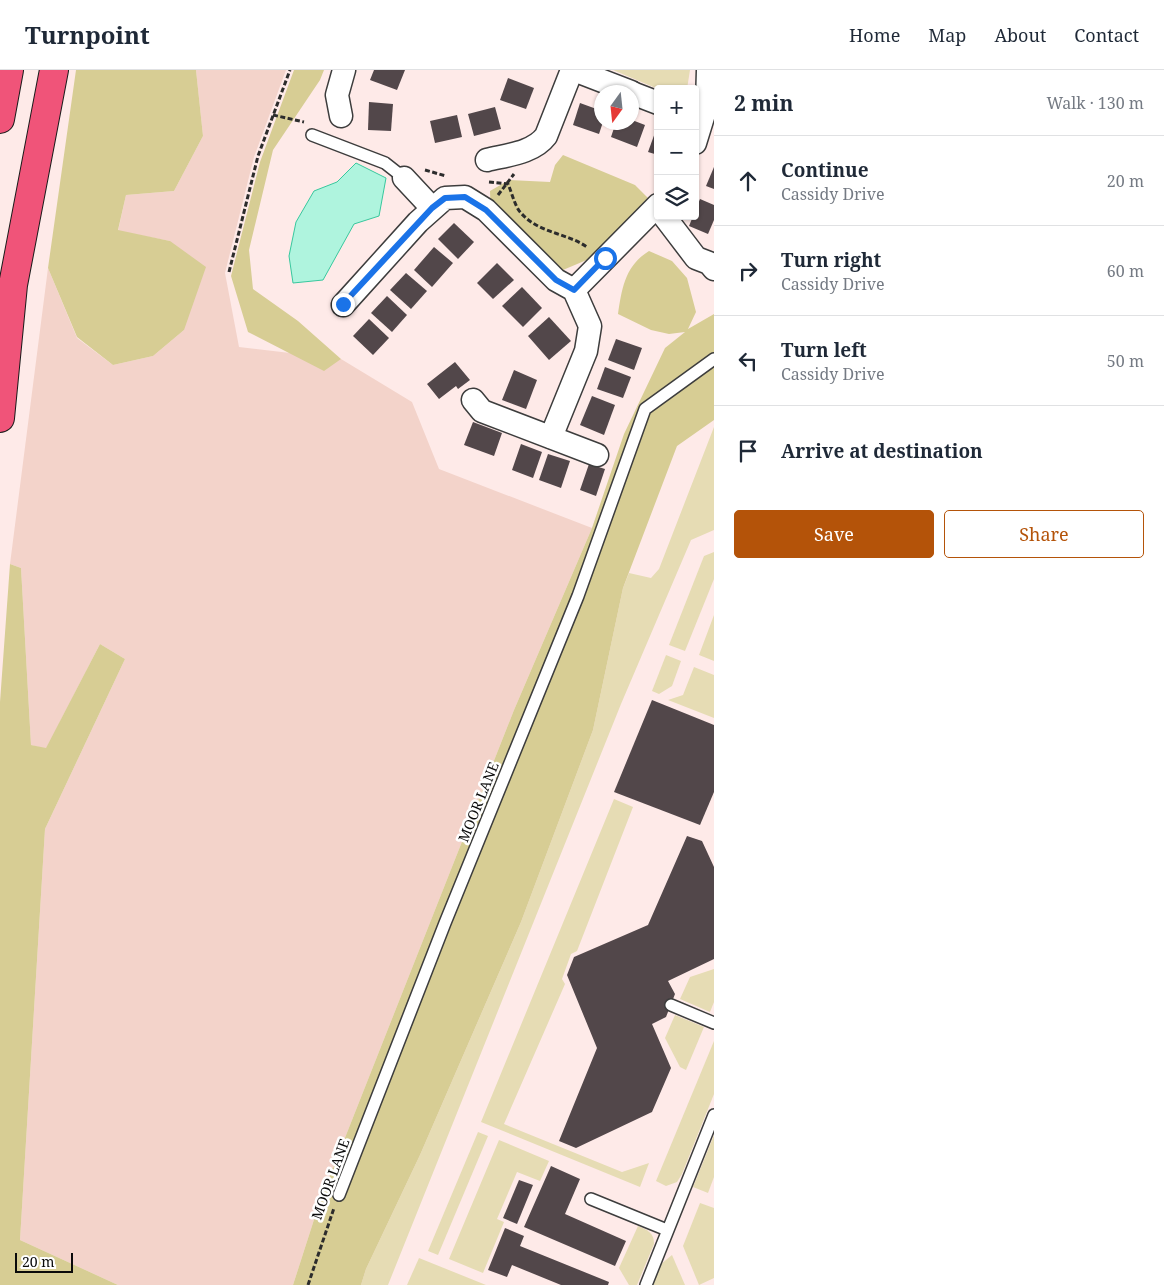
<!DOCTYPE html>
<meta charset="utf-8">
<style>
:root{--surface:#fff;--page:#f6f6f7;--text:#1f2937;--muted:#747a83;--line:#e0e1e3;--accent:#b45309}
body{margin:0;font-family:"Noto Serif",serif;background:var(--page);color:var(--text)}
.controls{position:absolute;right:15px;top:15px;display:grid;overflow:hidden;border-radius:5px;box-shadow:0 1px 4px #0004}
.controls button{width:45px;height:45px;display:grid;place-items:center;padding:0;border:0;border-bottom:1px solid var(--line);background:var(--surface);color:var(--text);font:25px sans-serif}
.compass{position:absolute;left:594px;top:15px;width:45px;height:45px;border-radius:50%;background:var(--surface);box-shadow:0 1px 4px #0004;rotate:195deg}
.scale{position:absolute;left:15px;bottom:12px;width:58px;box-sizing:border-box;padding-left:5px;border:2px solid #0a0a0a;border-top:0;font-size:14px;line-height:18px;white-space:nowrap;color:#0a0a0a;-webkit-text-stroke:4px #fff;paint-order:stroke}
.stop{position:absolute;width:15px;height:15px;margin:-11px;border:4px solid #1a73e8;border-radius:50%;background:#fff}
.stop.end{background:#1a73e8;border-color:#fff;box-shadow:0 1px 5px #0008}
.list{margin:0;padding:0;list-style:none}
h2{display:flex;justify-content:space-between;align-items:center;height:65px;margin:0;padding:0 20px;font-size:21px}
h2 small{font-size:16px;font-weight:400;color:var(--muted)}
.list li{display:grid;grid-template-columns:32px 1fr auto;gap:15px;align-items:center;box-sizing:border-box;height:90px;padding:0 20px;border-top:1px solid var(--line)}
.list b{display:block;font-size:19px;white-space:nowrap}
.list p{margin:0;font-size:16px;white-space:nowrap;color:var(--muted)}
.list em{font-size:16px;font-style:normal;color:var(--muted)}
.actions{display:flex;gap:10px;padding:15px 20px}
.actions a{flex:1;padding:11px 0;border:1px solid var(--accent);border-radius:5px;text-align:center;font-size:18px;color:var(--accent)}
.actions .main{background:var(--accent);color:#fff}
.icon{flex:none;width:28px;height:28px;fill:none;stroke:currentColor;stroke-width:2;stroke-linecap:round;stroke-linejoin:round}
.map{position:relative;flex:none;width:714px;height:1215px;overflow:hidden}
header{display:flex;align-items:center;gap:30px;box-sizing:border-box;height:70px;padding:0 25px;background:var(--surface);border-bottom:1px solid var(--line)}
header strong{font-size:24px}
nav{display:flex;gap:28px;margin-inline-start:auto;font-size:18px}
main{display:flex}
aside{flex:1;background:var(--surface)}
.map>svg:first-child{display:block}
.farmland{fill:#f3d3ca}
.green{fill:#e6dcb4}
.forest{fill:#d7cd94}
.water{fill:#aff4de;stroke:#38c89e}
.building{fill:#52474a}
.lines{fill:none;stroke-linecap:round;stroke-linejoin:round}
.lane-casing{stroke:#3d3d3d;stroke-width:14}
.street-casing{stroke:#3d3d3d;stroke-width:25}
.highway-casing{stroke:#1b1b1b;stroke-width:30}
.path{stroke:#2c2c2c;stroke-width:3;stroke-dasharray:5 2.5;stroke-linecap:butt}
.lane{stroke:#fff;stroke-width:11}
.street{stroke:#fff;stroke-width:22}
.highway{stroke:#f05479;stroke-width:28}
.route{stroke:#1a73e8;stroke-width:6}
.labels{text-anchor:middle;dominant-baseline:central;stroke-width:5;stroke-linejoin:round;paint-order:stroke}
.street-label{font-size:14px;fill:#0a0a0a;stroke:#fff}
</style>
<header>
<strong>Turnpoint</strong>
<nav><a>Home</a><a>Map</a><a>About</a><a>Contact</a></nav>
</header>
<main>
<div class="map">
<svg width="714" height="1215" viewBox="0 0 714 1215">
<rect width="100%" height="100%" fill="#feeae8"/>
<polygon class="farmland" points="196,0 286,0 254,87 225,203 239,277 341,289 412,332 439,399 592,458 514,640 320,1131 293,1215 118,1215 20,1170 45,759 125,589 100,574 46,679 31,675 21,498 10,494 48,198 77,268 113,295 153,286 184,260 170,171 118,161 126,125 174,121 203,66"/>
<g class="green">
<polygon points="613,0 690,0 687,19 658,19"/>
<polygon points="714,357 714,460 691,470 621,634 388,1215 361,1215 366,1199 420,1085 521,852 593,660 623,518 629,503 651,508 659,499"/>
<polygon points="714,482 714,509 685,581 669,575 704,486"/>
<polygon points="714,545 714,591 699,585"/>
<polygon points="666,585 681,591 672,616 659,624 652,621"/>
<polygon points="694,597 714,605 714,648 668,630 683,625"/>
<polygon points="614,729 633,737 577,881 571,884 562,909 565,914 504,1054 622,1102 649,1093 640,1117 481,1052"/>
<polygon points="714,899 714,932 710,942 680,929 690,907"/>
<polygon points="675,945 704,957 686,1000 680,997 665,968"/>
<polygon points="714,971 714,1024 682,1104 677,1112 666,1116 656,1111"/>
<polygon points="478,1062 488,1066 438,1185 428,1181"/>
<polygon points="714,1065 714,1107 708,1123 693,1117"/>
<polygon points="499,1070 549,1091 540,1111 517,1102 497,1149 504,1152 483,1203 449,1189"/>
<polygon points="700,1133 714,1138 714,1208 699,1215 683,1176"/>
<path d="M638 1156C648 1160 654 1163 654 1174L637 1215H629L619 1198Z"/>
<polygon points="672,1185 685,1215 653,1215 661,1194"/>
<polygon points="419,1188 486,1215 407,1215"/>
</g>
<g class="forest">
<polygon points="76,0 196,0 203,66 174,121 126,125 118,160 170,171 206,197 184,260 153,286 113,295 77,267 48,198"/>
<polygon points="294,0 324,0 320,10 273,80 249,180 253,219 298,251 341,289 324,301 248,262 231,206 260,92"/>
<polygon points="563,85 635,115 648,128 606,175 589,189 563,200 537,192 491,149 490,121 509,110 550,112 555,95"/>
<path d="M649 181 672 191 687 208 696 242 688 259 714 244V350L677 376 623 518 593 660 521 852 420 1085 366 1199 361 1215H293L320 1131 514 640 592 458 624 364 665 278 685 262 669 264 651 260 618 244C622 218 625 196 649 181Z"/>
<polygon points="10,494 21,498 31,675 46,678 100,574 125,589 45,759 20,1170 118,1215 0,1215 0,632"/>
</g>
<polygon class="water" points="356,93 386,108 379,146 354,154 323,210 293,213 289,186 296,152 314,121 337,112"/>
<g class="building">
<polygon points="374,0 405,0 397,20 370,10"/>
<polygon points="508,8 534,18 526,39 500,30"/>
<polygon points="369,32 393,34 391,61 368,60"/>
<polygon points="580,33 602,41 603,52 599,64 573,55"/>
<polygon points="495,37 501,59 474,66 468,44"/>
<polygon points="457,45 462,67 435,73 430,51"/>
<polygon points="632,50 645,55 637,77 611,67 616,52 632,52"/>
<polygon points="656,60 658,61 658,85 648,82"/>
<polygon points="714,97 714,119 706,116"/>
<polygon points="700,129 714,135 714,150 708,164 689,156"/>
<polygon points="454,153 474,172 458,189 438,169"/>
<polygon points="434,177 453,193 432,217 414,200"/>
<polygon points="497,193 514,210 493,229 477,213"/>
<polygon points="406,203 427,221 411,239 390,220"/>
<polygon points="522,217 542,238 523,257 502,236"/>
<polygon points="387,226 407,245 392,262 371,243"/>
<polygon points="549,247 571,271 549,290 528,266"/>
<polygon points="369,249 389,268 373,285 353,266"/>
<polygon points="616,269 642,278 634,300 608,290"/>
<polygon points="455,292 470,310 458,319 456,316 439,329 427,314"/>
<polygon points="605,297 631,307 623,328 597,319"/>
<polygon points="514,300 537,310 526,339 502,330"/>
<polygon points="592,326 615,335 604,365 580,355"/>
<polygon points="473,352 502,363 494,386 464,375"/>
<polygon points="521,374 542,382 533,408 512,400"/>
<polygon points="548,384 570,391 561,418 539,410"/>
<polygon points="589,394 605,399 596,426 580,420"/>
<polygon points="652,630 714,655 714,722 700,755 614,722"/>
<polygon points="687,766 702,771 714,797 714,889 668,911 675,924 666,947 652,954 671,998 652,1042 576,1078 559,1071 597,978 567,905 574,887 648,855"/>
<polygon points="551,1096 580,1109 565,1144 626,1171 615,1196 524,1157"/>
<polygon points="519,1110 533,1115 517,1154 503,1148"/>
<polygon points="505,1158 524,1166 520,1176 609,1212 608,1215 561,1215 512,1195 507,1207 488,1200"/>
</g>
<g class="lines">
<defs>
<g id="lane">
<polyline points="312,65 385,93 404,108"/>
<polyline points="671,935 714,953"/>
<polyline points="339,1125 445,853 578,526 645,339 714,289"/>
<polyline points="591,1129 667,1160"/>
<polyline points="646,1215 714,1045"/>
</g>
<g id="street">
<polyline points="574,0 631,22"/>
<polyline points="632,23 658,33"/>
<polyline points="341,46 337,25 344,0"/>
<polyline points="695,73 707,34 708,0"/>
<path d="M487 90C507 85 533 83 546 66L572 0"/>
<polyline points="404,108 432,138"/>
<polyline points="664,146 696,188 709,193 714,199"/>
<polyline points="574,220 658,135"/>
<polyline points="343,235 418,152 445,128 465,127 486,140 556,210 574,220 590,256 586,281 551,367"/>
<polyline points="473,330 482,341 597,385"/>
</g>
<g id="highway">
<polyline points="0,49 9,0"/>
<polyline points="0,348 13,215 54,0"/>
</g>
</defs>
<use href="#lane" class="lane-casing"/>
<use href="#street" class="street-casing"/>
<use href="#highway" class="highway-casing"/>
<g class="path">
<polyline points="273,45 304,52"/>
<polyline points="425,100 446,106"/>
<path d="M489 112 508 114C512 123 515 137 521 143 538 163 567 163 587 177"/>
<polyline points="498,125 514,104"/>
<polyline points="229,202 258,86 290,0"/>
<polyline points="308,1215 334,1138"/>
</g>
<use href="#lane" class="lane"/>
<use href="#street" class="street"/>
<use href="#highway" class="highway"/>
</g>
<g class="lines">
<polyline class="route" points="343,234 432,138 445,128 465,127 486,140 556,210 574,220 605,188"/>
</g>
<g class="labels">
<g class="street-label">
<text transform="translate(478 732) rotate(-68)">MOOR LANE</text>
<text transform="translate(330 1109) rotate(-70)">MOOR LANE</text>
</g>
</g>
</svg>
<div class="controls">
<button>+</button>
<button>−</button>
<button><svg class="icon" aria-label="layers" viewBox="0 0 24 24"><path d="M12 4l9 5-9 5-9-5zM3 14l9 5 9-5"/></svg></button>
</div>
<svg class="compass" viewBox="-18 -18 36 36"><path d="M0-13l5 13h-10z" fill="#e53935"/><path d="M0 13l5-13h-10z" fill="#747a83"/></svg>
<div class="scale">20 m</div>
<div class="stop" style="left:605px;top:188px"></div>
<div class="stop end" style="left:343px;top:234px"></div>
</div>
<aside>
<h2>2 min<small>Walk · 130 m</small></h2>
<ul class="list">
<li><svg class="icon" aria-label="ahead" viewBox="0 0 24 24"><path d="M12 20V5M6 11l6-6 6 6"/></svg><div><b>Continue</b><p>Cassidy Drive</p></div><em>20 m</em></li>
<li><svg class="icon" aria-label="right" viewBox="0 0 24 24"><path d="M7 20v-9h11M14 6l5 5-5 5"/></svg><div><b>Turn right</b><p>Cassidy Drive</p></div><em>60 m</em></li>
<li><svg class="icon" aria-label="left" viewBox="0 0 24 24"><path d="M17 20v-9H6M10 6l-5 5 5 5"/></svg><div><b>Turn left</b><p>Cassidy Drive</p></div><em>50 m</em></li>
<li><svg class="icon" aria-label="arrive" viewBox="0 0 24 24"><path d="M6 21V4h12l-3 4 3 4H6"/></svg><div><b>Arrive at destination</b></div></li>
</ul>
<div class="actions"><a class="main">Save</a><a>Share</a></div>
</aside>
</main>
